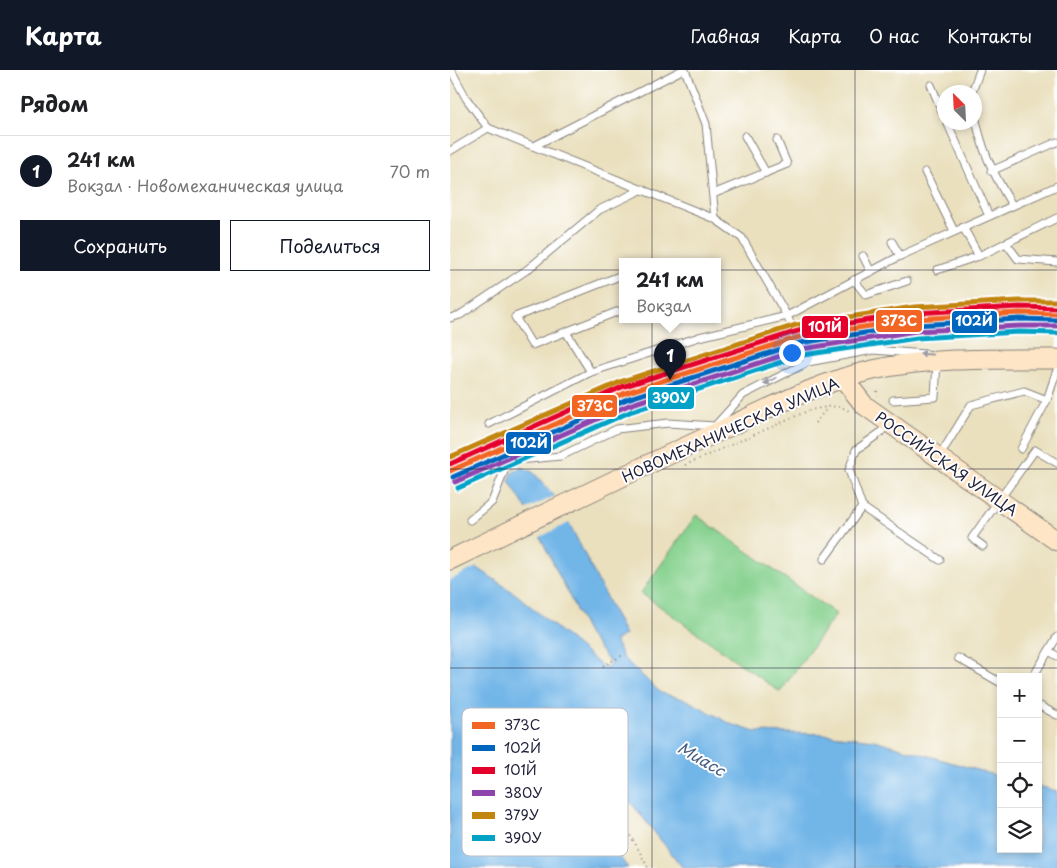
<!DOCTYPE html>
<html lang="ru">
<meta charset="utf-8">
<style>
:root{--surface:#fff;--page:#f2f2f2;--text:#202124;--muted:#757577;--line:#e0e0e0;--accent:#111827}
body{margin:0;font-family:"Playpen Sans",sans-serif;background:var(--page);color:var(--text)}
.controls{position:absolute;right:15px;bottom:15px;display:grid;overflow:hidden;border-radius:0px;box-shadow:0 2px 8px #0003}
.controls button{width:45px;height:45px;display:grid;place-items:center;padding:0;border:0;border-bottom:1px solid var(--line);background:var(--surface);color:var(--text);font:25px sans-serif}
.compass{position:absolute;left:487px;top:15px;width:45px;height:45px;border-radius:50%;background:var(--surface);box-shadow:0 2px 8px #0003;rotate:336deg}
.you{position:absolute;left:341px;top:282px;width:18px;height:18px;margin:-12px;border:4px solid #fff;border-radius:50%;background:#1a73e8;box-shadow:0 0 0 8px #1a73e833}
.badge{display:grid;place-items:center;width:32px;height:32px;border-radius:50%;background:var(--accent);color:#fff;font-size:16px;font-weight:700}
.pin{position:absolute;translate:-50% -41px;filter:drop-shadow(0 1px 2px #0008)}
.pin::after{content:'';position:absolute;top:26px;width:18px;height:15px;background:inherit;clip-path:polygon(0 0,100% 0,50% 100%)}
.popup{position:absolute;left:169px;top:188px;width:102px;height:65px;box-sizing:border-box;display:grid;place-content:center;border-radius:0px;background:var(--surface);filter:drop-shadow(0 1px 4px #0005);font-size:16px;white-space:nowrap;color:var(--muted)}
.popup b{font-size:19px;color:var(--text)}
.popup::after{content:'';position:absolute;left:50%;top:100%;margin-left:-10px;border:10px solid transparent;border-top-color:var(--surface)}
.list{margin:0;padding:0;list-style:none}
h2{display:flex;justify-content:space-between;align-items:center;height:65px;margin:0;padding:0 20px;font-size:21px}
h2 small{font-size:16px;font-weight:400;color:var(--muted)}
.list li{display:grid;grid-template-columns:32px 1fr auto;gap:15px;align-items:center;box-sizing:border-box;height:70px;padding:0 20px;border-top:1px solid var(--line)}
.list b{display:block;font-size:19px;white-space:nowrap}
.list p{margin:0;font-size:16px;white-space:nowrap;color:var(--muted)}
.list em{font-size:16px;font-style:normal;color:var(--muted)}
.actions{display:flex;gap:10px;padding:15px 20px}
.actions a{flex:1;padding:11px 0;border:1px solid var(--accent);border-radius:0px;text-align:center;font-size:18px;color:var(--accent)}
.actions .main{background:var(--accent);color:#fff}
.icon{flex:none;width:28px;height:28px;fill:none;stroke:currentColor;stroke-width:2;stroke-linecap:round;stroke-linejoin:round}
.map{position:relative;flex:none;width:607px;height:798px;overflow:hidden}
header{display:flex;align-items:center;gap:30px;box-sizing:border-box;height:70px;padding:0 25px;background:var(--accent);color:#fff}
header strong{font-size:24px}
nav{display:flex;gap:28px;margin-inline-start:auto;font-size:18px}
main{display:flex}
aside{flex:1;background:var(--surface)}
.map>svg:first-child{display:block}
.green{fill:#86d18e;stroke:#547a64}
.water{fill:#72b6e8;stroke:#4a6c92}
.pier{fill:#eae0be}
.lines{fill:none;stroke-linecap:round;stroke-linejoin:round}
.service-casing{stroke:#86817c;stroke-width:9}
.secondary-casing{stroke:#86817c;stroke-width:21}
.path{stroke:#86817c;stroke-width:2;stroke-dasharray:1 4;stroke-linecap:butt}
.service{stroke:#fff;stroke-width:7}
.secondary{stroke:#fde5c5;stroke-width:19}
.rail-1-casing{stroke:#fff;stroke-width:9}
.rail-2-casing{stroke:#fff;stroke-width:9}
.rail-3-casing{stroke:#fff;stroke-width:9}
.rail-4-casing{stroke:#fff;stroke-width:9}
.rail-5-casing{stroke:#fff;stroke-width:9}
.rail-6-casing{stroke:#fff;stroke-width:9}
.rail-1{stroke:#f26522;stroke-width:5}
.rail-2{stroke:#0065bd;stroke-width:5}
.rail-3{stroke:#e4002b;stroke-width:5}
.rail-4{stroke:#8e44ad;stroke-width:5}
.rail-5{stroke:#c2850f;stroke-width:5}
.rail-6{stroke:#02a2c7;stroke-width:5}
.oneway{fill:#9c9ca7}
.grid{fill:none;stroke:#22223b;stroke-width:1;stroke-opacity:0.55}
.labels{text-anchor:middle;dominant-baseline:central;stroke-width:4;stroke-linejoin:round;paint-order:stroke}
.street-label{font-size:15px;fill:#22223b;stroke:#fff}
.water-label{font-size:16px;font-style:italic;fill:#425d80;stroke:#fff}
.key{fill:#fff;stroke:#bdbdc4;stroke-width:1}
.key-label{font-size:14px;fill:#22223b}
.line-badge{stroke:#fff;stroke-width:2}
.badge-label{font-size:14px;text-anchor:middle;font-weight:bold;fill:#fff}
</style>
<header>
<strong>Карта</strong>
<nav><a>Главная</a><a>Карта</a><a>О нас</a><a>Контакты</a></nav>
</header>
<main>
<aside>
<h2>Рядом<small></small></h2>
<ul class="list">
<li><span class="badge">1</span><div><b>241 км</b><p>Вокзал · Новомеханическая улица</p></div><em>70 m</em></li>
</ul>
<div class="actions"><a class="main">Сохранить</a><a>Поделиться</a></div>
</aside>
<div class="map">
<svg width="607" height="798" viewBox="0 0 607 798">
<rect width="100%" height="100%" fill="#fff"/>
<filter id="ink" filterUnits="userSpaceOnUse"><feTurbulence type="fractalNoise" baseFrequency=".02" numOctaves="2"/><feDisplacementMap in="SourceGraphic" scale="10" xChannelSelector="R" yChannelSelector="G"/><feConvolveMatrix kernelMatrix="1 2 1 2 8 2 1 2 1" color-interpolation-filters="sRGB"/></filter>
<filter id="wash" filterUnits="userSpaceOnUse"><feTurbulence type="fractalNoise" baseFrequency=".0096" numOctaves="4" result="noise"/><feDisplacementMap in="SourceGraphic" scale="20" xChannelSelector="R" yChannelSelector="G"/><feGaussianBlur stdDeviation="1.12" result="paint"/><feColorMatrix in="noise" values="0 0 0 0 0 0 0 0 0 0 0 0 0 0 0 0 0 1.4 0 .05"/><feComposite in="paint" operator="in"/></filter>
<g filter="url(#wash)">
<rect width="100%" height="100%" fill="#eae0be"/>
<polygon class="green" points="246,445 386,544 330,622 191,523"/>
<polygon class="water" points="72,397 84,403 107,429 175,565 165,570 173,588 211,623 237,630 281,654 305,662 373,664 424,670 551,707 551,779 588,779 588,716 607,721 607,798 233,798 139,680 116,646 96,637 90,655 127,729 178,798 0,798 0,479 67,525 154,598 161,594 138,564 76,438 59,411 62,403"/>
<g class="pier">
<polygon points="107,425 121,452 88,468 75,440"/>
<polygon points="0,477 1,477 29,496 0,510"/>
</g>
</g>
<g filter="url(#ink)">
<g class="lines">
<defs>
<g id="service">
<polyline points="1,0 16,28 38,58 265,149 292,168 337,246 358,292"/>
<polyline points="235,0 256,54 265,149"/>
<polyline points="481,15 494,46"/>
<polyline points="522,22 530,0"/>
<path d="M524 40C531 79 542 102 562 135"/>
<polyline points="497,52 539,146"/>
<polyline points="295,66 316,103"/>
<polyline points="84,76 232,0"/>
<polyline points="0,81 38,58"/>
<polyline points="541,101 607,72"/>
<polyline points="475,102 504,161"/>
<polyline points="263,124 337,94 327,70"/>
<polyline points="442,172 450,186"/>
<polyline points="556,173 568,189 607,192"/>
<polyline points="413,186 421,202"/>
<polyline points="529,186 607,148"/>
<polyline points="487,200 529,186 513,157"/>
<polyline points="404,210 416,225 457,211"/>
<polyline points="169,241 82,275 65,247 172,205"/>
<polyline points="0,248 10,245 78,199 149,140 193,119"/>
<polyline points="116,262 141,302"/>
<polyline points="443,330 485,327 487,292"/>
<polyline points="439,353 430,363 406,380 399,400 412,437 490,490"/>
<polyline points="39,354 141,302 249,267 337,246 450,186 607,116"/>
<polyline points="264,357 293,325 358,292 423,280 475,284"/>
<polyline points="571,379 597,330"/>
<polyline points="489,387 521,335 574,321 597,330 607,300"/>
<polyline points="20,450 42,432 55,399 69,390 111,386 167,359 218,353 265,356"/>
<polyline points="533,476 522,468 585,380 607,393"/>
<polyline points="374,489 412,437"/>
<polyline points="599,581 607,586"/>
<polyline points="508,588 551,613"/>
<polyline points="583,607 607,567"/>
<polyline points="588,635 607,645"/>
</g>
<g id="secondary">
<polyline points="393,308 414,335 607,471"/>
<path d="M0 490C86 448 172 406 259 366 312 342 365 313 423 300 482 287 546 289 607 289"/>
</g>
</defs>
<use href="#service" class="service-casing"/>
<use href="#secondary" class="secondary-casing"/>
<g class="path">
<polyline points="342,283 344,288"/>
<polyline points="427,321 428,326"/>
<polyline points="365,353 378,337"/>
<path d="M235 395 360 340C373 338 388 333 399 341"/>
<polyline points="153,596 175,584"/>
<polyline points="106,647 140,705 185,773 198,798"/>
</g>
<use href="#service" class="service"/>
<use href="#secondary" class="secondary"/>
<defs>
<polyline id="rail-1" points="0,401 175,323 349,267 465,249 569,243 607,244"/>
<polyline id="rail-2" points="3,407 177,329 350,273 466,255 569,249 607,250"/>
<polyline id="rail-3" points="0,394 172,317 348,261 465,243 569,237 607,238"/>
<polyline id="rail-4" points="5,412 179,335 352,279 466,261 569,256 607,256"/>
<polyline id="rail-5" points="0,387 170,312 346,255 464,237 568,231 607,231"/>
<polyline id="rail-6" points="8,418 182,341 353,285 467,268 569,262 607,263"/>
</defs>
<use href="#rail-1" class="rail-1-casing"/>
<use href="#rail-2" class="rail-2-casing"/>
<use href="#rail-3" class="rail-3-casing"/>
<use href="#rail-4" class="rail-4-casing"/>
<use href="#rail-5" class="rail-5-casing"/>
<use href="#rail-6" class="rail-6-casing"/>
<use href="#rail-1" class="rail-1"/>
<use href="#rail-2" class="rail-2"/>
<use href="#rail-3" class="rail-3"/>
<use href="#rail-4" class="rail-4"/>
<use href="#rail-5" class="rail-5"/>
<use href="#rail-6" class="rail-6"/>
</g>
<defs><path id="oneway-solid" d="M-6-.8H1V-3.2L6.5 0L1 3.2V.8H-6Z" transform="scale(1.25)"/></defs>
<g class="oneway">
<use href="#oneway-solid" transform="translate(476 284) rotate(-175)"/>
<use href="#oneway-solid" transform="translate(320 311) rotate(153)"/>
</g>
</g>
<path class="grid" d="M202 0V798M405 0V798M0 200H607M0 399H607M0 598H607"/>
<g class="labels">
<g class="street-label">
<text transform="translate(280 359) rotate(-24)">НОВОМЕХАНИЧЕСКАЯ УЛИЦА</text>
<text transform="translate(497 393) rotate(35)">РОССИЙСКАЯ УЛИЦА</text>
</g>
<g class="water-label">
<text transform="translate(252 688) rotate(30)">Миасс</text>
</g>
</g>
<rect x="12" y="638" width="166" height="148" rx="8" class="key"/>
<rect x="22" y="652" width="23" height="7" fill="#f26522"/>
<rect x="22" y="675" width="23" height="6" fill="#0065bd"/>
<rect x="22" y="697" width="23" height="7" fill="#e4002b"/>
<rect x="22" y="720" width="23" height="6" fill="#8e44ad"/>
<rect x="22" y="742" width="23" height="7" fill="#c2850f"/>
<rect x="22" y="765" width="23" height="6" fill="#02a2c7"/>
<g class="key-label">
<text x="54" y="660">373C</text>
<text x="54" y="683">102Й</text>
<text x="54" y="705">101Й</text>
<text x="54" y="728">380У</text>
<text x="54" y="750">379У</text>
<text x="54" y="773">390У</text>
</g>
<g class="line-badge">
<rect x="425" y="239" width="48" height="24" rx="5" fill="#f26522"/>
<rect x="501" y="240" width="47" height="24" rx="5" fill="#0065bd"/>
<rect x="351" y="245" width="48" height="24" rx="5" fill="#e4002b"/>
<rect x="197" y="316" width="48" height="24" rx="5" fill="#02a2c7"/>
<rect x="121" y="324" width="47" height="24" rx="5" fill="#f26522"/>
<rect x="55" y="361" width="47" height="24" rx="5" fill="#0065bd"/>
</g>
<g class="badge-label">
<text x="449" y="256">373C</text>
<text x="524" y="256">102Й</text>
<text x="375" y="262">101Й</text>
<text x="221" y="333">390У</text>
<text x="145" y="341">373C</text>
<text x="79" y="378">102Й</text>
</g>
</svg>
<div class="controls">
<button>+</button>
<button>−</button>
<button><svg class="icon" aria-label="locate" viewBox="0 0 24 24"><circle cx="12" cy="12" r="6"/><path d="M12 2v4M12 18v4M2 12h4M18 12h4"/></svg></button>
<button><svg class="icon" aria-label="layers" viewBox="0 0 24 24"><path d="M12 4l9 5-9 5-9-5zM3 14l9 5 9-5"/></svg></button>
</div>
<svg class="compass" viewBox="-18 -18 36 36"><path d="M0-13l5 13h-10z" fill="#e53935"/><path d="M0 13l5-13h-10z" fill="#757577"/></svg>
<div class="you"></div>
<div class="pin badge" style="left:220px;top:310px">1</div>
<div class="popup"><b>241 км</b>Вокзал</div>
</div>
</main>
